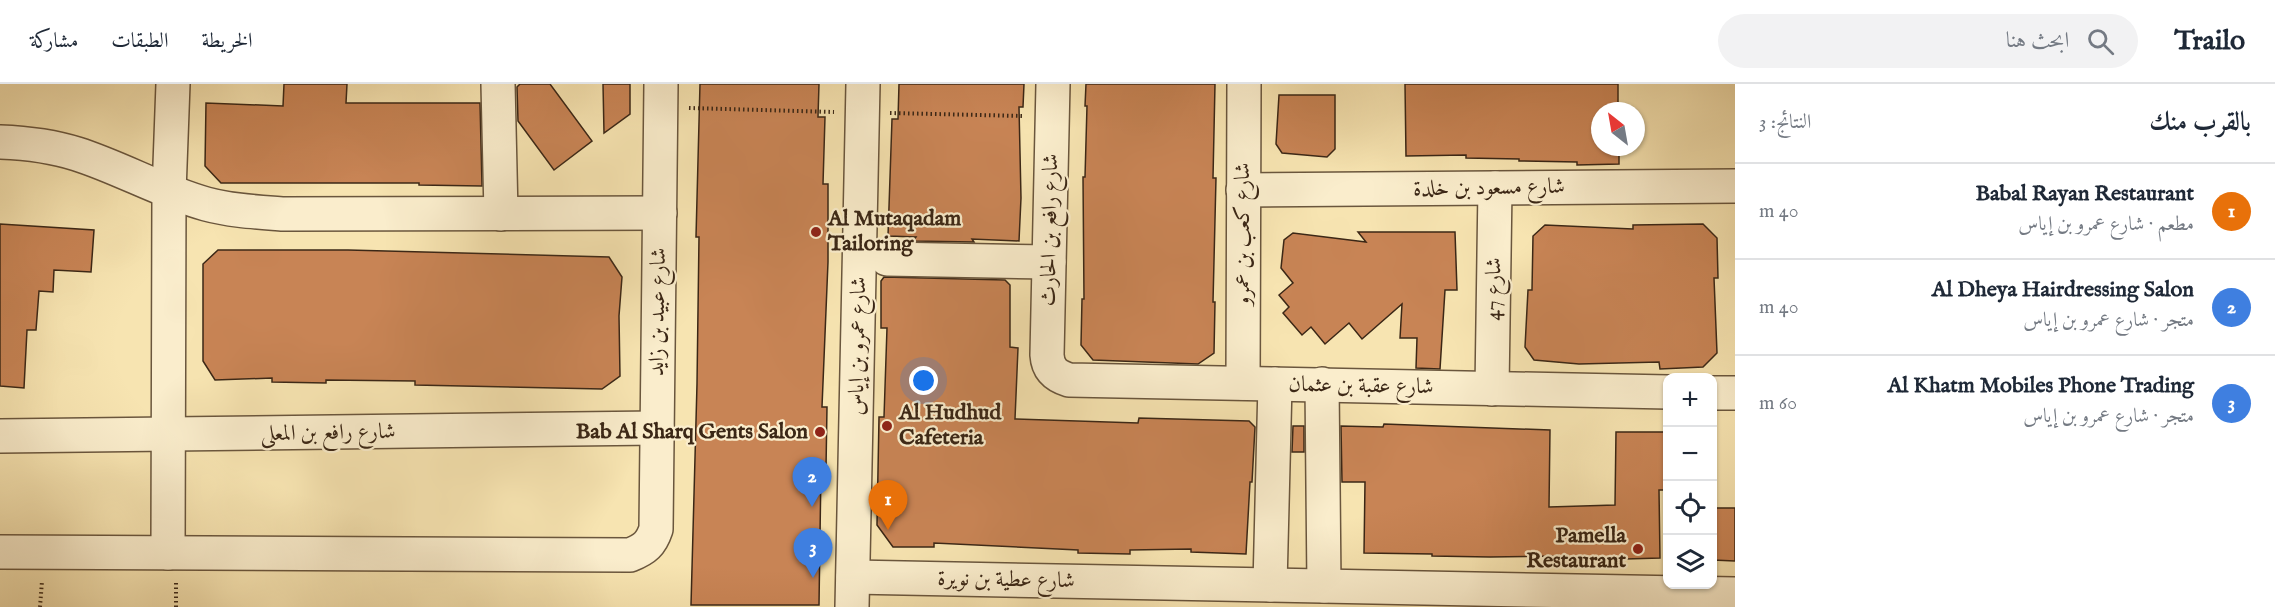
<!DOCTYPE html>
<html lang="ar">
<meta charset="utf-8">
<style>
:root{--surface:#fff;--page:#f2f2f3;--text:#1f2937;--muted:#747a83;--line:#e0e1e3;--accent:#8f2418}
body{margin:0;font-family:"IM FELL English",Amiri,serif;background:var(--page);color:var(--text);direction:rtl}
.controls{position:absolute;right:18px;bottom:18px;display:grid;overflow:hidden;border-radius:12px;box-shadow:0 2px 4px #0004}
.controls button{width:54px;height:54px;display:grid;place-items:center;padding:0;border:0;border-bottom:2px solid var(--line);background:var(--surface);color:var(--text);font:30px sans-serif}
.compass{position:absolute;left:1591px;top:18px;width:54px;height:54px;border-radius:50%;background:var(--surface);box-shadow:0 2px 4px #0004;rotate:329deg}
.you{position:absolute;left:924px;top:297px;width:21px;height:21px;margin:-15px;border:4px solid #fff;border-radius:50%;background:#1a73e8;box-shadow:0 0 0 9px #1a73e833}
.badge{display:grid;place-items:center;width:39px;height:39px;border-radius:50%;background:var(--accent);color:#fff;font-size:20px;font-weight:700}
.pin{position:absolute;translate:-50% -50px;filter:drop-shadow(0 2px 3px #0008)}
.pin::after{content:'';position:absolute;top:32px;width:21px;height:18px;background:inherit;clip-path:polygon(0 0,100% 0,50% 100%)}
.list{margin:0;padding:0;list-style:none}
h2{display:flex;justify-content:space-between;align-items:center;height:78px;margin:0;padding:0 24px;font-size:26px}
h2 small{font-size:20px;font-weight:400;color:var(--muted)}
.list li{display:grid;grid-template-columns:39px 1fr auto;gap:18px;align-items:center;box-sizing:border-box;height:96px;padding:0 24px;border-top:2px solid var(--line)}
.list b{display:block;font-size:22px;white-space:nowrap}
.list p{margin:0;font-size:20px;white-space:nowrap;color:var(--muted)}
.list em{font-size:20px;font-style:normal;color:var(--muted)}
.icon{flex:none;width:33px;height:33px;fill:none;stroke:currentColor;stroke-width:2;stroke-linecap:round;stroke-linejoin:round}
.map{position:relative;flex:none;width:1735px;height:523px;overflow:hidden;direction:ltr}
header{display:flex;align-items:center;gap:36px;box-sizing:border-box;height:84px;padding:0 30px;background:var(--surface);border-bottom:2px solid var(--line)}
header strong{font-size:28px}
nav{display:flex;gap:33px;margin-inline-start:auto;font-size:21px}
.search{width:420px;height:54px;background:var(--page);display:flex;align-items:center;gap:15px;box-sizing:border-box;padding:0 21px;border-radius:33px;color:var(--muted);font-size:22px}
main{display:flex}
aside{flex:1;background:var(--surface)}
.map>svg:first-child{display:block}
.building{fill:#c88455;stroke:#3b2716;stroke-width:1.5}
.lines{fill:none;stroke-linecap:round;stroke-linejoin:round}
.minor-casing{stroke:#6a563d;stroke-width:36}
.path{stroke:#3b2716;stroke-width:4;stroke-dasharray:1.5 3;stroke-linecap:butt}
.minor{stroke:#faedcc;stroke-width:33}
.poi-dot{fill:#8f2418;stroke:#faedcc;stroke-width:2}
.labels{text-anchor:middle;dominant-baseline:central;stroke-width:4.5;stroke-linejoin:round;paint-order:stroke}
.street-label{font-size:22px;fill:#3b2716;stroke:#faedcc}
.poi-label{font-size:22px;font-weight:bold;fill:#3b2716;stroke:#faedcc;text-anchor:start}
</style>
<header>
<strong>Trailo</strong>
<div class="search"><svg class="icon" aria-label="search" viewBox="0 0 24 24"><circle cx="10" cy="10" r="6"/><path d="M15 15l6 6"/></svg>ابحث هنا</div>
<nav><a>الخريطة</a><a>الطبقات</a><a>مشاركة</a></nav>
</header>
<main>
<aside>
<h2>بالقرب منك<small>النتائج: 3</small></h2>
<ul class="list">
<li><span class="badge" style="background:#e8710a">1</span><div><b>Babal Rayan Restaurant</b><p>مطعم · شارع عمرو بن إياس</p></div><em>40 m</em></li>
<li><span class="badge" style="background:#3f7fe0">2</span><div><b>Al Dheya Hairdressing Salon</b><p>متجر · شارع عمرو بن إياس</p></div><em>40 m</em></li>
<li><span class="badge" style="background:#3f7fe0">3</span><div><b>Al Khatm Mobiles Phone Trading</b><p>متجر · شارع عمرو بن إياس</p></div><em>60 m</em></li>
</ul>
</aside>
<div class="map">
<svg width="1735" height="523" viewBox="0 0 1735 523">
<rect width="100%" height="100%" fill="#f7e4b1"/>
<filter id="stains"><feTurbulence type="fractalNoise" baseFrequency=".00333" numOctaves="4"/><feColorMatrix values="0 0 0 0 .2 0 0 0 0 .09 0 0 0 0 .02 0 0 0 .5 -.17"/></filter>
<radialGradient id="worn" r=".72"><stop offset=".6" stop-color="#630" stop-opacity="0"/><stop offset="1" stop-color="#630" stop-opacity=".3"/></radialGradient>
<g class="building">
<polygon points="284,0 347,0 346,19 480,19 482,102 419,101 419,99 221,99 205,82 206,19 283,22"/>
<polygon points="520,0 550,0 592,57 554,86 518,37 517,3"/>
<polygon points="603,0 630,0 630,30 604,49"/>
<polygon points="700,0 819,0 818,33 825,33 823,100 828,100 828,178 822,323 827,323 826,384 821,383 819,521 691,521 697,300 699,153 696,153"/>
<polygon points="899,0 1024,0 1023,23 1019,23 1021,114 1019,157 972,155 974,158 913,157 916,153 888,152 892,35 898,35"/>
<polygon points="1086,0 1215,0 1213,94 1216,94 1213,218 1215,218 1214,269 1198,280 1093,276 1081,261 1082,215 1084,215 1083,93 1085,93 1087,22 1085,22"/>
<polygon points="1405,0 1618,0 1618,27 1600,27 1600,63 1619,63 1619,80 1577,81 1577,78 1519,77 1519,75 1466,74 1466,71 1406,72"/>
<polygon points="1279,11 1335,11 1335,65 1327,73 1282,69 1276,60"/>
<polygon points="0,140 94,146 91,188 54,186 53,208 39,207 36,246 27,246 24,304 0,302"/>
<polygon points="1703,140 1717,154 1718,194 1714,194 1717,269 1703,283 1660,285 1659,278 1579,280 1534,276 1525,263 1528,206 1532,206 1533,152 1545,141 1633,145 1633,141"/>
<polygon points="1358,148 1455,148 1457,206 1445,206 1440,285 1416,284 1417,254 1400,254 1402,220 1362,255 1349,239 1325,260 1311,243 1302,251 1283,229 1289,223 1279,211 1293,199 1281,184 1284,156 1293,149 1366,158"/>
<polygon points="218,166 348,166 609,173 622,193 619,232 620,292 602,305 415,301 415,297 326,296 326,299 272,298 272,294 215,296 203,277 203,180"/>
<polygon points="884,193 1005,196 1010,201 1010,263 1018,264 1015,335 1138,339 1139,334 1249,337 1255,343 1252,398 1250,398 1246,470 1191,468 1191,465 1130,466 1130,470 1078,469 1078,466 934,459 934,463 893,463 877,441 879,333 884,333 887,244 881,244 881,197"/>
<polygon points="1384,340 1550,346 1549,423 1615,421 1616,348 1666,348 1666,406 1659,406 1660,474 1555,477 1555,472 1490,473 1432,472 1432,470 1364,469 1365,398 1342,398 1341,342 1383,343"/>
<polygon points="1293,342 1304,342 1304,368 1292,368"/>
<polygon points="1713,424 1735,424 1735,477 1713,476"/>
</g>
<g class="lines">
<defs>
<g id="minor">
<polyline points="498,0 501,130"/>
<path d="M1053 0 1047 271C1048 286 1056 292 1069 296L1668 308"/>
<path d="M0 58C26 59 52 62 77 70 121 84 162 108 206 120 232 127 258 128 284 130L660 129"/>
<polyline points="1243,106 1735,102"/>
<polyline points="887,175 1049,178"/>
<polyline points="1243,299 1244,0"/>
<polyline points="1322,300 1324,502"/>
<polyline points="1492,305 1495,104"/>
<polyline points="1712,309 1735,309"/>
<polyline points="0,352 657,344"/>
<path d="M0 468 630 471C645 465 651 460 656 445L661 0"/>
<polyline points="168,469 169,108 173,0"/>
<polyline points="853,493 1735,510"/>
<polyline points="1270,501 1275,300"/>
<polyline points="852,523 863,0"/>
</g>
</defs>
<use href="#minor" class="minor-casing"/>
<g class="path">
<polyline points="689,24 834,28"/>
<polyline points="890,29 1023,32"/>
<polyline points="40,523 42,497"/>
<polyline points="176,523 176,497"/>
</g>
<use href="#minor" class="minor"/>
</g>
<g class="poi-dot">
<circle cx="816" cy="148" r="6"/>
<circle cx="887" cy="342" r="6"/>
<circle cx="820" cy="348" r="6"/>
<circle cx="1638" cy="465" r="6"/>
</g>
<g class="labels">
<g class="street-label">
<text transform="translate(1489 104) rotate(-1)">شارع مسعود بن خلدة</text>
<text transform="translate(1050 146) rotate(-89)">شارع رافع بن الحارث</text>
<text transform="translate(1243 150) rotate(-90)">شارع كعب بن عمرو</text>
<text transform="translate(1494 205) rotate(-89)">شارع 47</text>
<text transform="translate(658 228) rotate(-89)">شارع عبيد بن زايد</text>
<text transform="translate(858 262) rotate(-89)">شارع عمرو بن إياس</text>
<text transform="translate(1361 302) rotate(1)">شارع عقبة بن عثمان</text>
<text transform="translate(328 349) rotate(-1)">شارع رافع بن المعلى</text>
<text transform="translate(1006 496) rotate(1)">شارع عطية بن نويرة</text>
</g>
<g class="poi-label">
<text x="828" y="135">Al Mutaqadam<tspan x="828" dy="25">Tailoring</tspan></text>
<text x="899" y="329">Al Hudhud<tspan x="899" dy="25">Cafeteria</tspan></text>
<text x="808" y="348" text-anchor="end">Bab Al Sharq Gents Salon</text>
<text x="1626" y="452" text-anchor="end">Pamella<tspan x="1626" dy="25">Restaurant</tspan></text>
</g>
</g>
<rect width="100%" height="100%" filter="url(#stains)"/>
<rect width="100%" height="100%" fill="url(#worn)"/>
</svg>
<div class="controls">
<button>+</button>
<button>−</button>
<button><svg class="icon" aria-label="locate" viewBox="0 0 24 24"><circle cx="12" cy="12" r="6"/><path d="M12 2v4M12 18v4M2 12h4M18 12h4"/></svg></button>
<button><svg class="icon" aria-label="layers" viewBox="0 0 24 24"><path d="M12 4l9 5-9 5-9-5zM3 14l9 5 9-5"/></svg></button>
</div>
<svg class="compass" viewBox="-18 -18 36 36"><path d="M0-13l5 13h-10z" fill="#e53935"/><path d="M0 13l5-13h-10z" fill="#747a83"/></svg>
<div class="you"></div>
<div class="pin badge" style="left:888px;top:446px;background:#e8710a">1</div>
<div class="pin badge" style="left:812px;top:423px;background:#3f7fe0">2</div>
<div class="pin badge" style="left:813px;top:494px;background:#3f7fe0">3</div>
</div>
</main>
